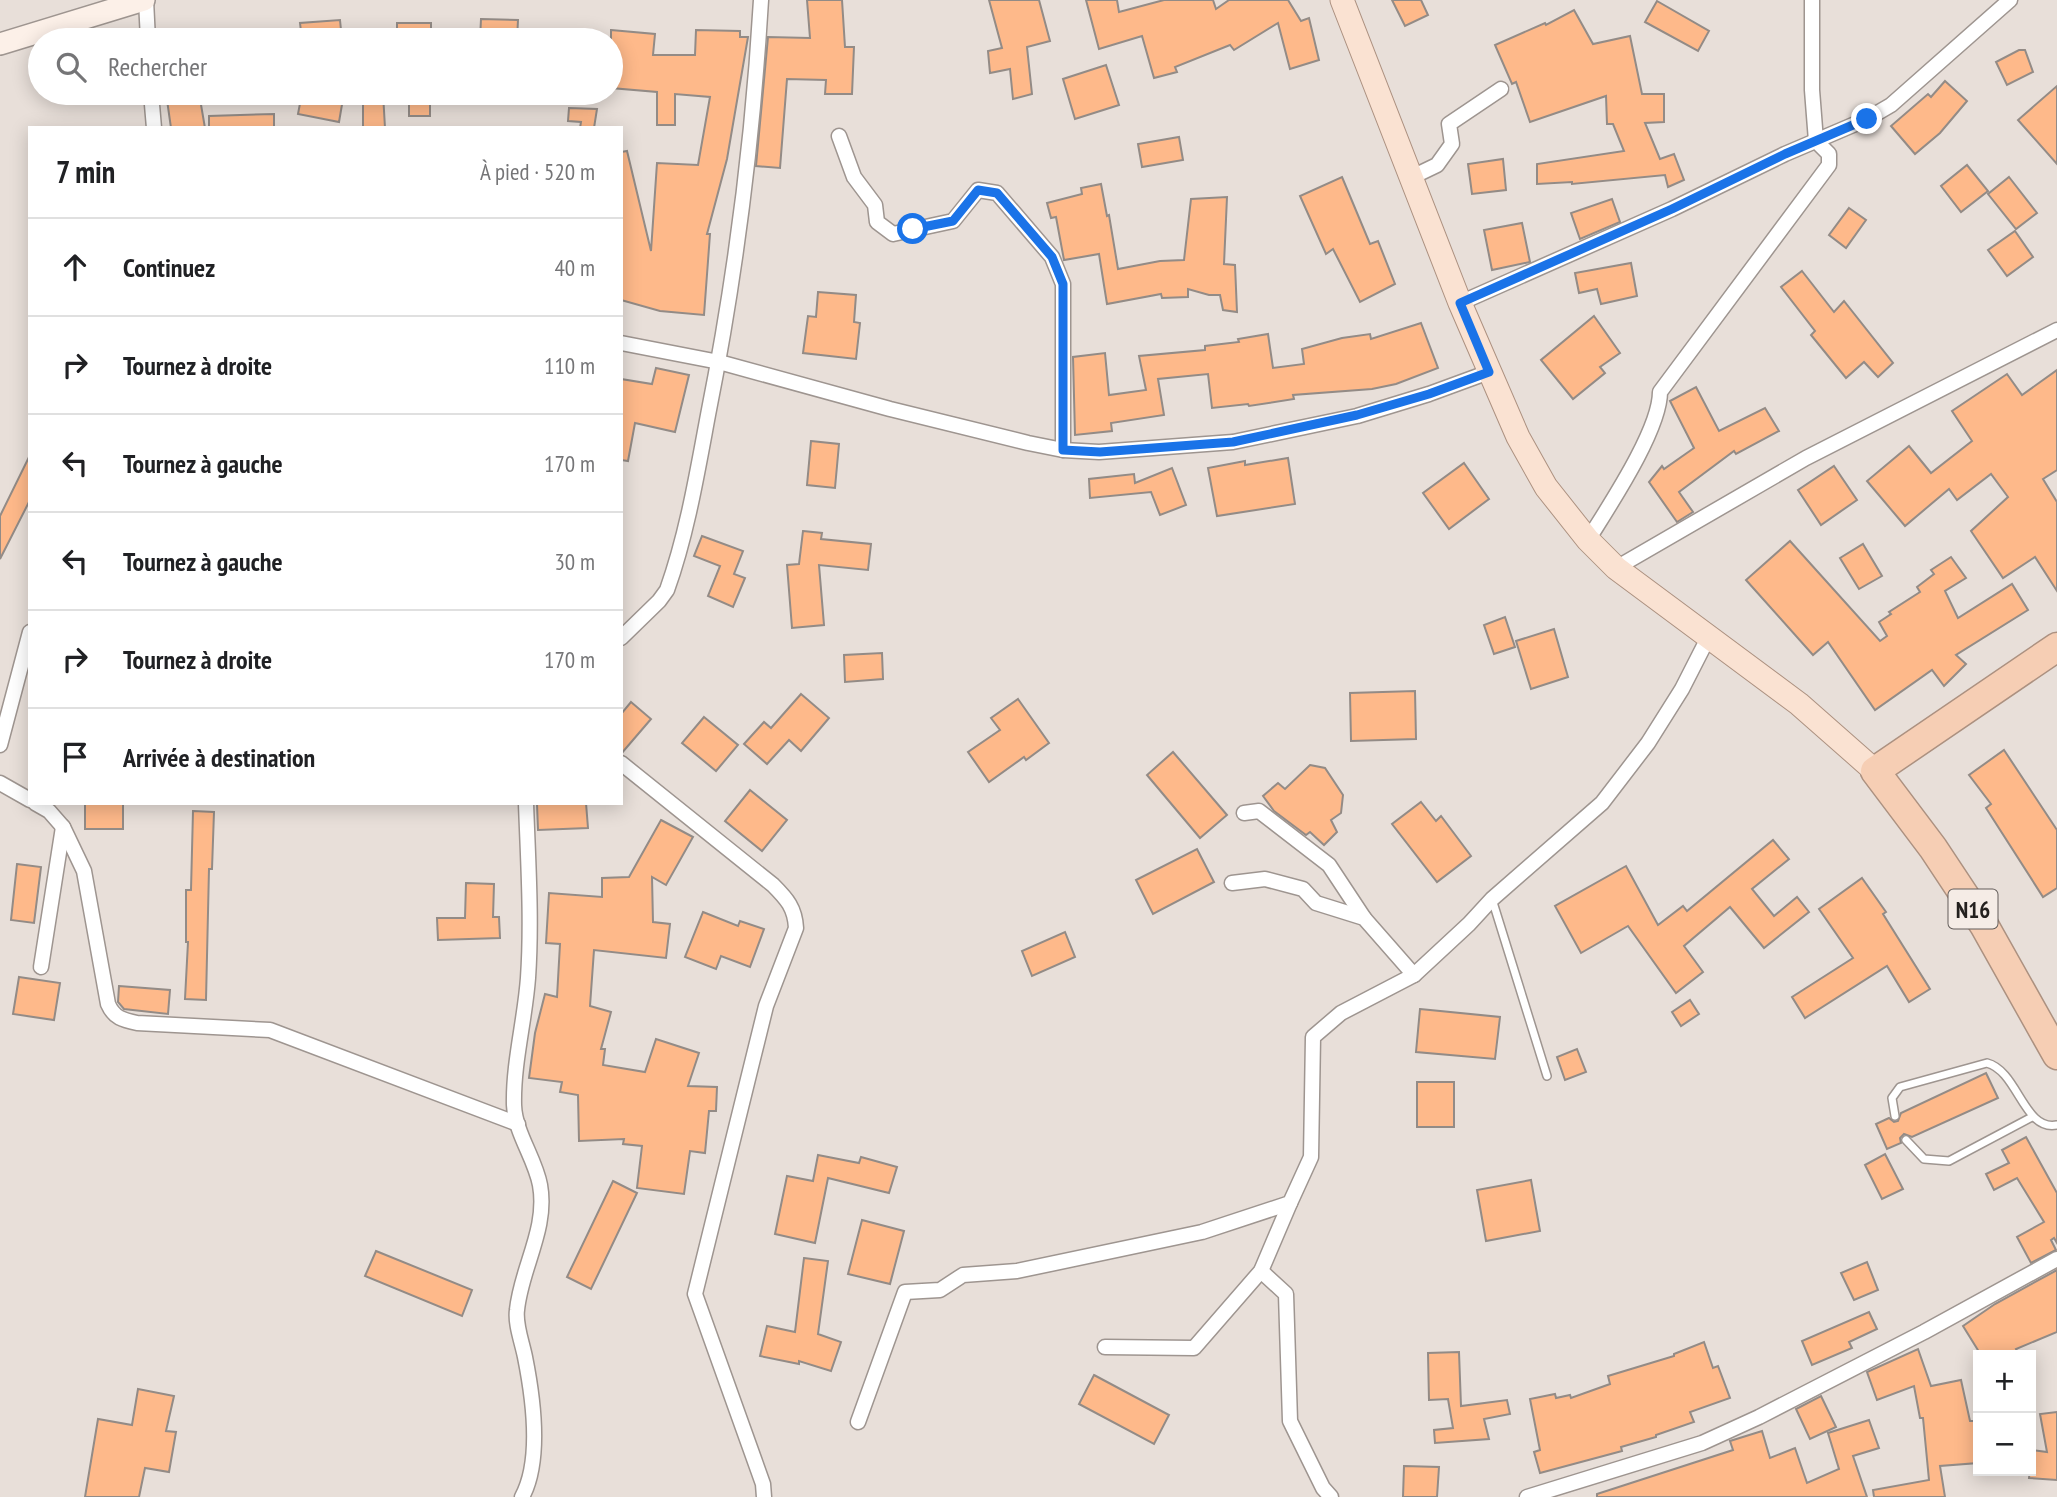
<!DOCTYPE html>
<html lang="fr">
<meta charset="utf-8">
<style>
:root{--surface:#fff;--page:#f6f6f6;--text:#202124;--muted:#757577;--line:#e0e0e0}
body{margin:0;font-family:"PT Sans Narrow",sans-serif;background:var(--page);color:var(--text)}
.controls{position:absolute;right:21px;bottom:21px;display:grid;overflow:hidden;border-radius:0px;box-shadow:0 4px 18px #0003}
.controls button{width:63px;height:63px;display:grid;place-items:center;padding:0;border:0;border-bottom:2px solid var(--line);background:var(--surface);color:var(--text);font:35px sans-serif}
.stop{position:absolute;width:21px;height:21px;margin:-16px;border:5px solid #1a73e8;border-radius:50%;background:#fff}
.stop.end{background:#1a73e8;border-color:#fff;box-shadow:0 2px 7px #0008}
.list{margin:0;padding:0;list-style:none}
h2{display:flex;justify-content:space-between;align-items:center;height:91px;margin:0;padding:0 28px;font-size:30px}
h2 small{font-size:23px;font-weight:400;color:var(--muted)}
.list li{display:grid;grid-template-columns:46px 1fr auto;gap:21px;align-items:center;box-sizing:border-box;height:98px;padding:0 28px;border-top:2px solid var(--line)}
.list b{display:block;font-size:26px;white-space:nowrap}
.list em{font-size:23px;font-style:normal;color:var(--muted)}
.icon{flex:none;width:38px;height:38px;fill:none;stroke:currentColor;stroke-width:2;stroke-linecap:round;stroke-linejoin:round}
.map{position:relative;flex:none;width:2057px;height:1497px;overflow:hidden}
.search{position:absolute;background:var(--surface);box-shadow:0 4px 18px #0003;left:28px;top:28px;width:595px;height:77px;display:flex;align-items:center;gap:18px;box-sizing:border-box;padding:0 24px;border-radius:38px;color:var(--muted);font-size:26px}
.panel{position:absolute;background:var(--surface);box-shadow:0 4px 18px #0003;left:28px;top:126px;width:595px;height:679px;border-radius:0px}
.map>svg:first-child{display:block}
.building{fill:#feb98a;stroke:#938b86;stroke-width:2}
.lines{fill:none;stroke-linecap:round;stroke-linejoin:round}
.lane-casing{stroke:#9e9590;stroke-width:10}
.street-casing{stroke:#9e9590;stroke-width:17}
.secondary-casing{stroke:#9e9590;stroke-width:24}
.primary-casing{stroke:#ac9180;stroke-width:25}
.highway-casing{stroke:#ac9180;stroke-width:31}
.lane{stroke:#fff;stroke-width:7}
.street{stroke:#fff;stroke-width:14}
.secondary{stroke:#fcf0e8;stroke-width:21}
.primary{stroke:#fae2d2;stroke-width:23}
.highway{stroke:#f6ceb4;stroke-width:28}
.route{stroke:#1a73e8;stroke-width:9}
.labels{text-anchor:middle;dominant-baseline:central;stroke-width:5;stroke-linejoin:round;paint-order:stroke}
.shield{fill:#f5ece6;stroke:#635d5a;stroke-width:2}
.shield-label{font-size:23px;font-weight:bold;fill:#24201e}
</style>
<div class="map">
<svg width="2057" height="1497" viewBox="0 0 2057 1497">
<rect width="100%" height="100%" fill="#e8dfd9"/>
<g class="building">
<polygon points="807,0 842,0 845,47 854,47 852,94 825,94 826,80 787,79 780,168 756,166 768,37 810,38"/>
<polygon points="989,0 1039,0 1050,41 1027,47 1032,94 1013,99 1010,69 990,73 988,51 1002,48"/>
<polygon points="1086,0 1117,0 1119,12 1164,0 1213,0 1216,9 1229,0 1288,0 1301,21 1309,18 1319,60 1290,69 1278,23 1234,50 1230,45 1175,67 1177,72 1154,78 1142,36 1099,49"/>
<polygon points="1392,0 1421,0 1428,15 1405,26"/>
<polygon points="1657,1 1709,31 1698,51 1645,22"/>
<polygon points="1574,10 1593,44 1630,36 1642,94 1664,94 1664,122 1645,123 1660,159 1674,154 1684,180 1668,187 1665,175 1572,184 1572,182 1537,184 1537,164 1624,151 1613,124 1607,124 1606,96 1530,122 1516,82 1512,84 1495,45 1545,23 1546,25"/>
<polygon points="481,19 518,20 517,40 480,40"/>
<polygon points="340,20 342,40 302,40 300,23"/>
<rect x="397" y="23" width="34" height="17"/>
<polygon points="611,30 655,34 653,55 695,55 696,30 740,31 740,37 748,37 727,159 707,234 710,234 704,315 660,311 621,300 621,152 627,151 651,251 657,163 698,165 710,97 675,94 675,125 657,125 657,92 611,88"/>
<polygon points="2019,50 2025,50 2033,72 2007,85 1996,62"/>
<polygon points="1106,65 1119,105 1075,119 1063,79"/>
<polygon points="1945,81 1967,101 1940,133 1915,154 1891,126 1928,94 1931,97"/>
<polygon points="2057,86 2057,164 2018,120"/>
<polygon points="166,93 199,93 205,128 171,128"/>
<polygon points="302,93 344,93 339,122 298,114"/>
<polygon points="363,93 383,93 385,128 363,128"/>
<rect x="409" y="93" width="21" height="23"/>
<polygon points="569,108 597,109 594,128 580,128 581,122 568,121"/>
<polygon points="274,114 274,128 209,128 209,116"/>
<polygon points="1179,137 1183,160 1142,167 1138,144"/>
<polygon points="1503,159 1506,190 1472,194 1468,164"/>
<polygon points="1967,165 1988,191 1961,212 1941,186"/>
<polygon points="1342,177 1370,244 1378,241 1395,284 1360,302 1333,249 1326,254 1300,196"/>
<polygon points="2009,177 2037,213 2016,229 1988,194"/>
<polygon points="1101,184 1107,216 1109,215 1118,269 1160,261 1184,260 1191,199 1227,197 1224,264 1235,265 1237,312 1223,310 1220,295 1209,295 1188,289 1188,297 1162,298 1161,294 1107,304 1099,254 1064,260 1056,217 1051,218 1047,203 1082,194 1081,188"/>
<polygon points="1612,199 1620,222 1580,239 1571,213"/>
<polygon points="1849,208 1866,220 1846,248 1829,235"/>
<polygon points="1522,223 1530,262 1492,270 1484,230"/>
<polygon points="2015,231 2033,257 2007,276 1988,250"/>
<polygon points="1631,263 1637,296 1601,304 1597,289 1579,293 1575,273"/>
<polygon points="1802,271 1834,312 1844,301 1893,363 1878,377 1864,362 1846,378 1811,335 1815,331 1781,287"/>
<polygon points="818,292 856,295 854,322 860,323 856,359 803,353 808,316 816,317"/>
<polygon points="1594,316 1620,353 1600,367 1605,373 1573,399 1541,360"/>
<polygon points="1421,323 1438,368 1396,384 1372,389 1293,395 1294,399 1249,406 1248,404 1212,408 1208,374 1158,379 1164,415 1111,423 1112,431 1075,435 1073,357 1105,353 1109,395 1146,390 1139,356 1205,350 1205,346 1239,342 1238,339 1268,334 1273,368 1304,364 1302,349 1342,338 1370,334 1371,339"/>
<polygon points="656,368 689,375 675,432 635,423 628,461 621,460 621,379 652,384"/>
<polygon points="2057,370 2057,470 2043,479 2057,502 2057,591 2035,557 2003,578 1971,531 2008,497 1991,474 1957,500 1949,489 1905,526 1867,481 1909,446 1931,473 1972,441 1952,411 2007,374 2022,395"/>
<polygon points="1696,387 1719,431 1765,408 1779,431 1736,454 1734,451 1679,492 1693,512 1677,522 1649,482 1662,466 1664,469 1694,448 1670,401"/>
<polygon points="811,441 839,444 835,488 807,485"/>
<polygon points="30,455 30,500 0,559 0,516"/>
<polygon points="1288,458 1295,504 1217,516 1208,468 1245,461 1245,465"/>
<polygon points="1464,463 1489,499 1449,529 1423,493"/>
<polygon points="1834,466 1857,500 1821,525 1798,490"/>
<polygon points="1172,468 1186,505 1160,515 1151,492 1090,498 1089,479 1134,474 1135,483"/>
<polygon points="803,531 822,533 821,539 871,544 868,570 819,565 824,625 792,628 787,565 799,564"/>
<polygon points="702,536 743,551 734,574 745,578 733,607 708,596 720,566 694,556"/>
<polygon points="1790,541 1880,641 1887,636 1879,622 1891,614 1889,612 1920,592 1917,587 1934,574 1931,570 1951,557 1966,578 1945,591 1958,618 2012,584 2028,610 1956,655 1966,664 1944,686 1932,670 1875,710 1828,642 1813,655 1746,580"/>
<polygon points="1863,544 1882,576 1859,589 1840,558"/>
<polygon points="1505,617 1515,647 1494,654 1484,625"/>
<polygon points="1554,629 1568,677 1531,689 1516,641"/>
<polygon points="882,653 883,679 845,682 844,655"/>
<polygon points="1415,691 1416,739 1351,741 1350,693"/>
<polygon points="801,694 829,718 801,751 789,740 767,764 744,744 764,722 771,728"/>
<polygon points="1018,699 1049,743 1026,760 1024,757 989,782 968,752 1000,730 991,718"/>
<polygon points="631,702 651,719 621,754 621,714"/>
<polygon points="704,717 738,745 716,771 682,743"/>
<polygon points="2004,750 2057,830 2057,888 2043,897 1986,808 1991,804 1969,775"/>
<polygon points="1173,752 1227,815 1200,838 1147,775"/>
<polygon points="1310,765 1325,768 1343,795 1341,813 1331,820 1337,832 1324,845 1310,832 1306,835 1274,811 1263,796 1278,783 1285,789"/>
<polygon points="750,790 787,820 762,851 725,821"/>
<polygon points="1421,802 1436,821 1441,816 1471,856 1437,882 1392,824"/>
<rect x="85" y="803" width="38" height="26"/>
<polygon points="586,803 588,828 538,830 537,804"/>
<polygon points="193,811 214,812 212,869 209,869 206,1000 185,999 188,942 186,942 186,890 191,890"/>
<polygon points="661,820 693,837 666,885 652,877 653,922 670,924 666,958 594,950 590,1006 611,1012 601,1049 605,1049 603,1065 645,1072 656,1039 699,1053 688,1086 717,1087 716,1111 709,1111 705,1153 690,1151 684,1194 637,1188 642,1146 623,1144 624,1139 579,1141 578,1095 560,1092 562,1082 529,1078 535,1033 545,994 557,997 560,944 546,943 549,893 602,897 602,878 629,877"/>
<polygon points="1773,840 1789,859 1752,889 1774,916 1797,897 1809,912 1764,948 1730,907 1684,946 1703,972 1676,993 1628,926 1581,953 1555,906 1626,866 1658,925 1683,906 1687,911"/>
<polygon points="1197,849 1214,882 1153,914 1136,880"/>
<polygon points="17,864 41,867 34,923 11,920"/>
<polygon points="1862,878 1886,912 1883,914 1930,989 1909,1002 1887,966 1805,1018 1792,997 1853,958 1819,909"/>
<polygon points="466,883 494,884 493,917 499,917 500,938 438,940 437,918 465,918"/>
<polygon points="703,912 738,926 740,921 764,929 750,967 721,956 716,969 685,957"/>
<polygon points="1065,932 1075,957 1032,976 1022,951"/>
<polygon points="19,977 60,983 54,1020 13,1014"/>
<polygon points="119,986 170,990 168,1014 124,1009 118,1002"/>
<polygon points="1690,1000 1699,1014 1681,1026 1672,1012"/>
<polygon points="1420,1009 1500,1017 1495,1059 1416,1052"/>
<polygon points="1577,1049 1586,1072 1565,1080 1557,1057"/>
<polygon points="1986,1073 1998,1098 1912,1137 1904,1134 1900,1138 1901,1143 1887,1149 1876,1124 1889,1118 1894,1122 1898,1121 1901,1113"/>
<rect x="1417" y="1082" width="37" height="45"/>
<polygon points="2026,1137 2057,1193 2057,1243 2054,1238 2051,1240 2056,1250 2031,1263 2017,1237 2044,1222 2017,1178 1994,1190 1986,1174 2009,1163 2002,1150"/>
<polygon points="1885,1154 1903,1189 1882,1199 1865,1165"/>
<polygon points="818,1155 859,1163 861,1157 897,1167 889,1193 828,1178 815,1243 775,1234 787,1176 813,1181"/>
<polygon points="1531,1180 1540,1231 1486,1241 1477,1190"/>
<polygon points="613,1181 637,1193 591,1289 567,1277"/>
<polygon points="862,1220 904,1231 890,1284 848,1274"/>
<polygon points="376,1251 472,1290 462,1316 365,1276"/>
<polygon points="804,1258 828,1261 818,1334 841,1342 831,1371 799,1361 799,1364 760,1356 767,1326 795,1332"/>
<polygon points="1867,1262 1878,1290 1854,1300 1841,1273"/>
<polygon points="2057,1270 2057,1332 2016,1349 2019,1355 1981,1355 1963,1326 1995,1304"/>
<polygon points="1869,1312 1877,1329 1849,1342 1852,1348 1812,1365 1802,1341"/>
<polygon points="1704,1342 1713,1368 1718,1366 1730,1398 1690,1412 1694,1422 1656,1435 1656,1437 1621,1447 1622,1451 1540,1473 1534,1452 1540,1450 1530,1399 1555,1394 1556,1398 1570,1395 1571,1398 1610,1384 1608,1376 1674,1356 1674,1354"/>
<polygon points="1918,1349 1931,1386 1961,1380 1970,1421 1978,1421 1978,1463 1940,1466 1945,1497 1874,1497 1873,1490 1929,1480 1923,1418 1920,1418 1914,1386 1877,1400 1867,1372"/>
<polygon points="1459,1352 1461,1406 1507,1400 1510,1414 1484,1419 1489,1439 1435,1443 1434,1430 1453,1428 1448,1399 1429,1400 1428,1353"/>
<polygon points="1094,1375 1169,1415 1154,1444 1079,1404"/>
<polygon points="138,1389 174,1396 166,1431 176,1432 169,1472 145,1468 139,1497 85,1497 98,1419 132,1425"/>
<polygon points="1821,1396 1836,1427 1810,1439 1796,1409"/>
<polygon points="2057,1412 2057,1480 2029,1478 2032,1450 2047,1452 2040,1414"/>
<polygon points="1869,1420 1879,1448 1853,1456 1867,1497 1597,1497 1597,1494 1733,1450 1730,1441 1762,1431 1770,1458 1795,1448 1807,1483 1839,1469 1828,1433"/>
<polygon points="1404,1466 1439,1467 1437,1497 1403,1497"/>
</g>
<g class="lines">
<defs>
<g id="lane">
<polyline points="1492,899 1547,1076"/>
<path d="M1895 1116 1892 1098 1900 1087 1987 1063C2018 1071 2024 1132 2057 1125"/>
<polyline points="1906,1140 1924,1159 1949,1161 2032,1117"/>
</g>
<g id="street">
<polyline points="146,0 148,40"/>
<polyline points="151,93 154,128"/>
<polyline points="839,136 854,177 875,205 877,222 893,234 953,221 978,190 997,193 1052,257 1063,284 1063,450"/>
<polyline points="1410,178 1437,165 1452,144 1449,124 1501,89"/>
<polyline points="1460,303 1672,209 1785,154 1867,119 1891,105 2010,0"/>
<polyline points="621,343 719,362 890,409 1028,443 1063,450 1099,452 1233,442 1357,416 1429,394 1489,372"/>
<path d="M1588 540C1609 506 1660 430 1660 392L1829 165V154L1816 141 1812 90V0"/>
<polyline points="1616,568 1806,458 2057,330"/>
<path d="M621 638 659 601 667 590C687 534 697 474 708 415 735 279 753 139 761 0"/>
<polyline points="0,745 30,632"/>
<path d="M621 763 773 885C787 899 795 908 796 928L766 1006 695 1294 763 1484 764 1497"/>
<polyline points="0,783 30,800"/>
<path d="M35 803 49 811 63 827 84 871 108 1004C114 1018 123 1020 137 1023L270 1030 518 1124"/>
<polyline points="1244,813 1259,811 1329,865 1364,918"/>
<polyline points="1232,883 1265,879 1303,889 1316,903 1364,918 1414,975"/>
<polyline points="41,967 63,827"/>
<polyline points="1261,1271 1286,1294 1290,1421 1323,1488 1331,1497"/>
<polyline points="1105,1347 1194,1348 1261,1271 1290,1203"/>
<polyline points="858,1422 905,1292 940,1290 963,1275 1017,1271 1202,1232 1290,1203 1311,1157 1313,1037 1341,1013 1414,975 1469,924 1492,899 1602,803 1648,743 1682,689 1709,636"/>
<path d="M522 1497C542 1460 533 1397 525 1357 522 1342 515 1324 517 1310 521 1268 548 1229 540 1185 535 1158 515 1133 514 1105 513 1063 525 1020 528 978 532 920 528 861 526 803"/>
<polyline points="1527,1497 1702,1443 1759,1417 1924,1332 2057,1259"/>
</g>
<polyline id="secondary" points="0,44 144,0"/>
<polyline id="primary" points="1342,0 1460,303 1518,437 1546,487 1588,540 1616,568 1799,704 1875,771"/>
<polyline id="highway" points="2057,647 1875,771 1933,848 1984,925 2057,1055"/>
</defs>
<use href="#lane" class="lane-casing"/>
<use href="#street" class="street-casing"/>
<use href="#secondary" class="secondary-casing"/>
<use href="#primary" class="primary-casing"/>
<use href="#highway" class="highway-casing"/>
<use href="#lane" class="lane"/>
<use href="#street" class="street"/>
<use href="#secondary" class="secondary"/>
<use href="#primary" class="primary"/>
<use href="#highway" class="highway"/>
</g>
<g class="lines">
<polyline class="route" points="913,229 953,221 978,190 997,193 1052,257 1063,284 1063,450 1100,452 1233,442 1357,415 1429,394 1489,372 1460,303 1672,209 1785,154 1867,119"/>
</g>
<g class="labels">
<rect class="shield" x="1948.5" y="889.5" width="49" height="39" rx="5"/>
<g class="shield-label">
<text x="1973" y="909">N16</text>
</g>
</g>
</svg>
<div class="controls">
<button>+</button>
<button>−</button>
</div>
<div class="stop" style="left:913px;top:229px"></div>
<div class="stop end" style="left:1867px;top:119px"></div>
<div class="search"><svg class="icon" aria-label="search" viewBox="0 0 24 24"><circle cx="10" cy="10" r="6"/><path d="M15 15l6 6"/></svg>Rechercher</div>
<section class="panel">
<h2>7 min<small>À pied · 520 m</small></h2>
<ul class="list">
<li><svg class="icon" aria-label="ahead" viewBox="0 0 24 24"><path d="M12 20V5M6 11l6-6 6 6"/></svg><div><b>Continuez</b></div><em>40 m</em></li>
<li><svg class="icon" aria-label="right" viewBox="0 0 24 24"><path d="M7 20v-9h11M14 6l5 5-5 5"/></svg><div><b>Tournez à droite</b></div><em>110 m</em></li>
<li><svg class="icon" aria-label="left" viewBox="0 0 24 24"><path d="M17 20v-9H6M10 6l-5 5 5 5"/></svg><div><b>Tournez à gauche</b></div><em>170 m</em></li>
<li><svg class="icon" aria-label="left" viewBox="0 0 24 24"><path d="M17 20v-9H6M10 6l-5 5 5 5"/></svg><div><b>Tournez à gauche</b></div><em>30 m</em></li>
<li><svg class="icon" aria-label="right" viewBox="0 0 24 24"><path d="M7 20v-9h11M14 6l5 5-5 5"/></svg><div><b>Tournez à droite</b></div><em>170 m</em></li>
<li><svg class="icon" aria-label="arrive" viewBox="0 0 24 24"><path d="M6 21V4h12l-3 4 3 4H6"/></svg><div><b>Arrivée à destination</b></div></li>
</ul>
</section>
</div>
